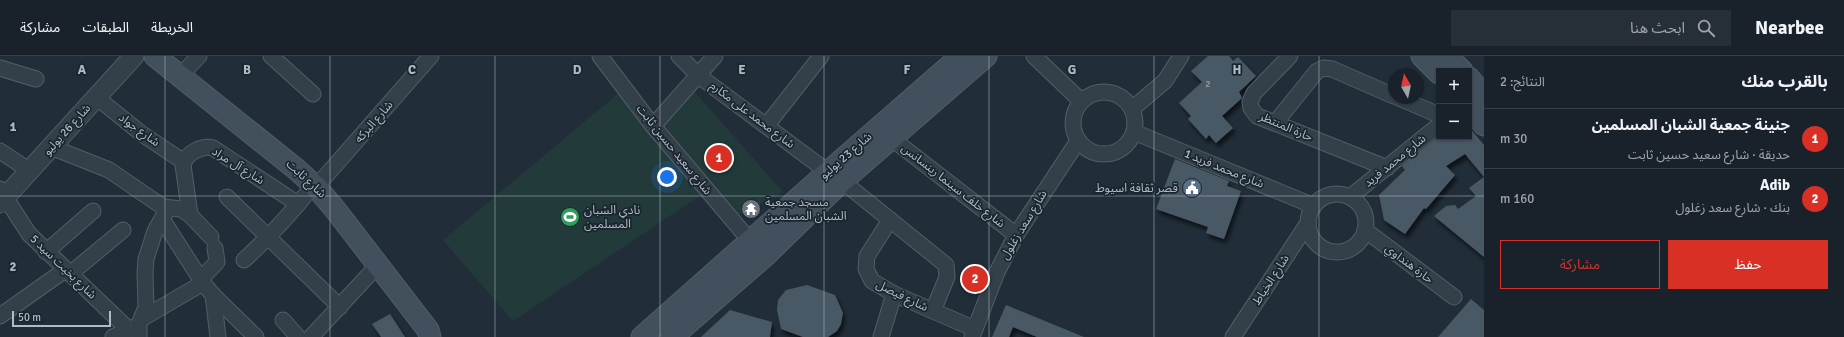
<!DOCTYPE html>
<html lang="ar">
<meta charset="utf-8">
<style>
:root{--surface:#19222b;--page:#262f37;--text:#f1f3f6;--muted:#9fa4a9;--line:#373f47;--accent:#d93025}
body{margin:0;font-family:Signika,"Noto Sans Arabic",sans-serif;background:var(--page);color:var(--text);direction:rtl}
.controls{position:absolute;right:12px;top:12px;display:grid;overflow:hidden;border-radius:0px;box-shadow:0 1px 3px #0004}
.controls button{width:36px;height:36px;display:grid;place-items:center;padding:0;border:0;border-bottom:1px solid var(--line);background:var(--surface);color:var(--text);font:20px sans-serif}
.compass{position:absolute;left:1388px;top:12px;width:36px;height:36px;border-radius:50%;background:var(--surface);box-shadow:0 1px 3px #0004;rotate:351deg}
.scale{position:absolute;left:12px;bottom:10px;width:99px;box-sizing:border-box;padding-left:4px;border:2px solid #afbbc6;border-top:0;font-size:11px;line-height:14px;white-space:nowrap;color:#afbbc6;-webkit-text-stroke:3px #1a252e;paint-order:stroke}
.you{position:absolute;left:667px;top:121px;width:14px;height:14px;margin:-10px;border:3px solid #fff;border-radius:50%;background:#1a73e8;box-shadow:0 0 0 6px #1a73e833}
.badge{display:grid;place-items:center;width:26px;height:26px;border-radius:50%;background:var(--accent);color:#fff;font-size:13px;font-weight:700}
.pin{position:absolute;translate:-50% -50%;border:2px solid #fff;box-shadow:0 1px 4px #0006}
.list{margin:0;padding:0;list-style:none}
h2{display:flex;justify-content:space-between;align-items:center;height:52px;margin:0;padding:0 16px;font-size:17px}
h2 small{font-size:13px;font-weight:400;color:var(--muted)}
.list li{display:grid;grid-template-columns:26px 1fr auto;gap:12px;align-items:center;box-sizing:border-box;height:60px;padding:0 16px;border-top:1px solid var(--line)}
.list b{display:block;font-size:15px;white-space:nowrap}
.list p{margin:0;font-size:13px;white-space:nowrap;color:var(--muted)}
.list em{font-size:13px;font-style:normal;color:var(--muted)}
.actions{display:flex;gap:8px;padding:12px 16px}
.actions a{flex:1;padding:9px 0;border:1px solid var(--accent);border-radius:0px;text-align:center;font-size:14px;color:var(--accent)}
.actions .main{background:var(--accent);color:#fff}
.icon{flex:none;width:22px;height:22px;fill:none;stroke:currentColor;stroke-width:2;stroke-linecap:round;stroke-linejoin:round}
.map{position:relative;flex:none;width:1484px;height:281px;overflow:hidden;direction:ltr}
header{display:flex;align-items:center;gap:24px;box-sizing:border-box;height:56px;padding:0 20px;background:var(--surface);border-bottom:1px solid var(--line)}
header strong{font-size:19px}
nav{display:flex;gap:22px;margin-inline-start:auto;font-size:14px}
.search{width:280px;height:36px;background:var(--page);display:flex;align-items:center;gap:10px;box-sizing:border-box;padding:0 14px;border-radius:0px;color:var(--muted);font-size:15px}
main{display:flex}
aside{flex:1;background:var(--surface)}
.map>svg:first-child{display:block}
.park{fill:#233a3a}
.building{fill:#495965;filter:url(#shadow)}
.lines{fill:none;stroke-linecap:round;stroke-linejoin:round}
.minor-casing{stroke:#525e67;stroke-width:17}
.tertiary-casing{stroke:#525e67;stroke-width:21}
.secondary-casing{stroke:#525e67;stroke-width:23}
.minor{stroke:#344049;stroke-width:15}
.tertiary{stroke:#344049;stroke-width:19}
.secondary{stroke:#424f5c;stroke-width:21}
.grid{fill:none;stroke:#afbbc6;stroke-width:1;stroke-opacity:0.55}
.labels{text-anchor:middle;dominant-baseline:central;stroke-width:3.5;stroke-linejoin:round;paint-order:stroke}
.number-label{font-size:10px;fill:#96a2ae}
.street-label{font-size:12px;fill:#afbbc6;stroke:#1a252e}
.poi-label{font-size:12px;fill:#afbbc6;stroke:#1a252e;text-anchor:start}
.grid-label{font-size:13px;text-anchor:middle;font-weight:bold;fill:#afbbc6;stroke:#1a252e;stroke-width:3.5;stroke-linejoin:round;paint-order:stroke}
</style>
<header>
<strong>Nearbee</strong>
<div class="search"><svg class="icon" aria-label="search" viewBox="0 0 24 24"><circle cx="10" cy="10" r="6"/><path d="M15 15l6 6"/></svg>ابحث هنا</div>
<nav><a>الخريطة</a><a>الطبقات</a><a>مشاركة</a></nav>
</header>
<main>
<aside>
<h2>بالقرب منك<small>النتائج: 2</small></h2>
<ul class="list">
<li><span class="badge">1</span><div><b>جنينة جمعية الشبان المسلمين</b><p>حديقة · شارع سعيد حسين ثابت</p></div><em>30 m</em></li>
<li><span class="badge">2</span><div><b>Adib</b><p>بنك · شارع سعد زغلول</p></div><em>160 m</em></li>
</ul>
<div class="actions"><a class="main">حفظ</a><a>مشاركة</a></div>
</aside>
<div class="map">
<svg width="1484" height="281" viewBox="0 0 1484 281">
<defs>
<filter id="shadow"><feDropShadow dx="2.5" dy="4.5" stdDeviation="2" flood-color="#0009"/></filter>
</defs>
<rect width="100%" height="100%" fill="#212e39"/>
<g class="park">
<polygon points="692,33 783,136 735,161 658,69"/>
<polygon points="620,36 704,137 513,265 443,184"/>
</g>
<g class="building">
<polygon points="1208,0 1229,0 1233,5 1238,1 1256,20 1239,36 1242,42 1222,60 1233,72 1216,87 1209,79 1206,83 1188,63 1191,60 1179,47 1202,26 1191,15"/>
<polygon points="1469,71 1484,89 1484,201 1434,160 1446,150 1455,149 1458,153 1476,140 1469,132 1484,121 1465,98 1446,110 1455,119 1426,153 1424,152 1405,178 1384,164 1379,139 1405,114 1402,110 1438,81 1469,81"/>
<polygon points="1175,103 1229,125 1227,130 1241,135 1224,183 1206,177 1208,171 1156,153"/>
<polygon points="807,229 835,239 843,257 841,268 837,275 828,281 803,281 781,273 777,254 778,244 786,234"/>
<polygon points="1471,243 1484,254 1484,281 1438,281"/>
<polygon points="1006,249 1084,281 1037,281 1013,271 1009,281 992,281"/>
<polygon points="730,254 772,266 770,281 701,281"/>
<polygon points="390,258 405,281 381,281 372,268"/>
</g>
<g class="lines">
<defs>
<g id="minor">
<polyline points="271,0 313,38"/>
<polyline points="600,0 653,70 751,186"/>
<polyline points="679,0 699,20 828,116"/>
<polyline points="1034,0 1081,45"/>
<polyline points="1290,0 1254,37 1250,46 1251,52 1257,60 1387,112"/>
<polyline points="0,12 36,23"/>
<polyline points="180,20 199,0"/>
<circle cx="1104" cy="67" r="31"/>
<polyline points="96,41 142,78 184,106"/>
<polyline points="1399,42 1439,59"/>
<polyline points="1132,53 1165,25 1181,0"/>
<polyline points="1275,67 1317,15 1324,12 1332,13 1394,40"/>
<polyline points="767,69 821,0"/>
<polyline points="653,70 715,0"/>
<polyline points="1134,76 1314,150"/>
<polyline points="891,82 1016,179"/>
<polyline points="51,91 109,114 163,151 181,153 190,159 211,181"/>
<polyline points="0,95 30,115"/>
<polyline points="842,125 946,209 947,221 933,255"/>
<polyline points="316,131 431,0"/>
<polyline points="0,133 29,178 128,273"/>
<circle cx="1337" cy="167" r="29"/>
<polyline points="227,141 340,251"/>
<polyline points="1350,141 1439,69"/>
<path d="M190 159 183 109C186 97 202 89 213 92L298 148"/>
<polyline points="162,163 203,227 213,239 256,281"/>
<polyline points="890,164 867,200 866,213 872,225 894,238 975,273"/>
<polyline points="1365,174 1454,241"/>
<polyline points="46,196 93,155"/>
<path d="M244 204C269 181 293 156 314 128"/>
<polyline points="70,218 123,174"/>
<polyline points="201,223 217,206 215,192"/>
<polyline points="213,239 218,281"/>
<polyline points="0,260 65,214"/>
<polyline points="143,262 203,227"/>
<polyline points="283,264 298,281"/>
<polyline points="113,281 137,270"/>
<polyline points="139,281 139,268 146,251 145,217 146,203 155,175 166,156"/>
<polyline points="311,281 378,209"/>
<polyline points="881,281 894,238"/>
<polyline points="972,281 997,216 1016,179 1078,85"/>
<polyline points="1233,281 1308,167"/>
</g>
<polyline id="tertiary" points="0,147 134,0"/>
<g id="secondary">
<polyline points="155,0 296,113 316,131 334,152 428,274 430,281"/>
<polyline points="1422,0 1439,17"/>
<polyline points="1447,0 1462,15"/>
<polyline points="1469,22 1484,40"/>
<polyline points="1469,51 1484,69"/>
<polyline points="642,281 828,116 961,0"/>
<polyline points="672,281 766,199 842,125 986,0"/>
</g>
</defs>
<use href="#minor" class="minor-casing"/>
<use href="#tertiary" class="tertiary-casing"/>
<use href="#secondary" class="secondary-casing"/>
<use href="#minor" class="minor"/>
<use href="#tertiary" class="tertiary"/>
<use href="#secondary" class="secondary"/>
</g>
<path class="grid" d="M165 0V281M330 0V281M495 0V281M660 0V281M824 0V281M989 0V281M1154 0V281M1319 0V281M0 140H1484"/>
<defs>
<symbol id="civic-disc" viewBox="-11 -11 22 22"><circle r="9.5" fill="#5c6f8a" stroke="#1a252e"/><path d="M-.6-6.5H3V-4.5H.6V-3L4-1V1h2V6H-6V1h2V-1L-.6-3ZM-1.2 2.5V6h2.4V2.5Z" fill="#fff"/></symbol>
<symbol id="temple-disc" viewBox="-11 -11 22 22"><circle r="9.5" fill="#6b7280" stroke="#1a252e"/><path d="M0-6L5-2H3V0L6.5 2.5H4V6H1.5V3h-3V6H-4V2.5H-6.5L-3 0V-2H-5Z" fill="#fff"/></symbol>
<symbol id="stadium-disc" viewBox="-11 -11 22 22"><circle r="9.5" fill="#2e9e5b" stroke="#1a252e"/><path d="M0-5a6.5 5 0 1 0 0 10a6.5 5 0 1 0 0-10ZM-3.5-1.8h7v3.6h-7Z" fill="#fff"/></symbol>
</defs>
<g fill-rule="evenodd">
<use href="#civic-disc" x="1181" y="121" width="22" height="22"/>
<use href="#temple-disc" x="740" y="142" width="22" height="22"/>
<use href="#stadium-disc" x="559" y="150" width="22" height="22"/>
</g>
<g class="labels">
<g class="number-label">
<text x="1208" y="28">2</text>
</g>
<g class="street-label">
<text transform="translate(752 59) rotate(37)">شارع محمد على مكارم</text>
<text transform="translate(374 66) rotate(-49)">شارع البركه</text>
<text transform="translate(1286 71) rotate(23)">حارة المنتظر</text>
<text transform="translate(67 74) rotate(-48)">شارع 26 يوليو</text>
<text transform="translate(139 74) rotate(36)">شارع جواد</text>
<text transform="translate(674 94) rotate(51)">شارع سعيد حسين ثابت</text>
<text transform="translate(846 100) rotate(-41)">شارع 23 يوليو</text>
<text transform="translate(1395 105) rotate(-39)">شارع محمد فريد</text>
<text transform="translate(238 110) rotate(32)">شارع آل مراد</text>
<text transform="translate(1224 113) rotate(22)">شارع محمد فريد 1</text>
<text transform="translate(306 123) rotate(43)">شارع ثابت</text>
<text transform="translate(953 130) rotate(38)">شارع خلف سينما رينسانس</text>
<text transform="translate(1024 169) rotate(-59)">شارع سعد زغلول</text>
<text transform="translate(1409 208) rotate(37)">حارة هنداوي</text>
<text transform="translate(63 211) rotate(44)">شارع بخيت سيد 5</text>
<text transform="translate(1271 224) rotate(-57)">شارع الخياط</text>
<text transform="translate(902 240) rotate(26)">شارع فيصل</text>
</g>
<g class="poi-label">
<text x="1178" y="132" text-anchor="end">قصر ثقافة اسيوط</text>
<text x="765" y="146">مسجد جمعية<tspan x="765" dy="14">الشبان المسلمين</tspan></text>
<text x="584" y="154">نادي الشبان<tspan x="584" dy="14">المسلمين</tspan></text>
</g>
</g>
<g class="grid-label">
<text x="82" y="18">A</text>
<text x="247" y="18">B</text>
<text x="412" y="18">C</text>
<text x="577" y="18">D</text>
<text x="742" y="18">E</text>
<text x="907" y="18">F</text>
<text x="1072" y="18">G</text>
<text x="1237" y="18">H</text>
<text x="13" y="75">1</text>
<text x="13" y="215">2</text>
</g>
</svg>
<div class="controls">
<button>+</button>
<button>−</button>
</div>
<svg class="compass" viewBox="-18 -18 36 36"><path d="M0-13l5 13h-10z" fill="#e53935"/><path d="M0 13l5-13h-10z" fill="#9fa4a9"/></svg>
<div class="scale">50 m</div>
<div class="you"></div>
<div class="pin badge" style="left:719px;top:102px">1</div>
<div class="pin badge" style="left:975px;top:223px">2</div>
</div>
</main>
